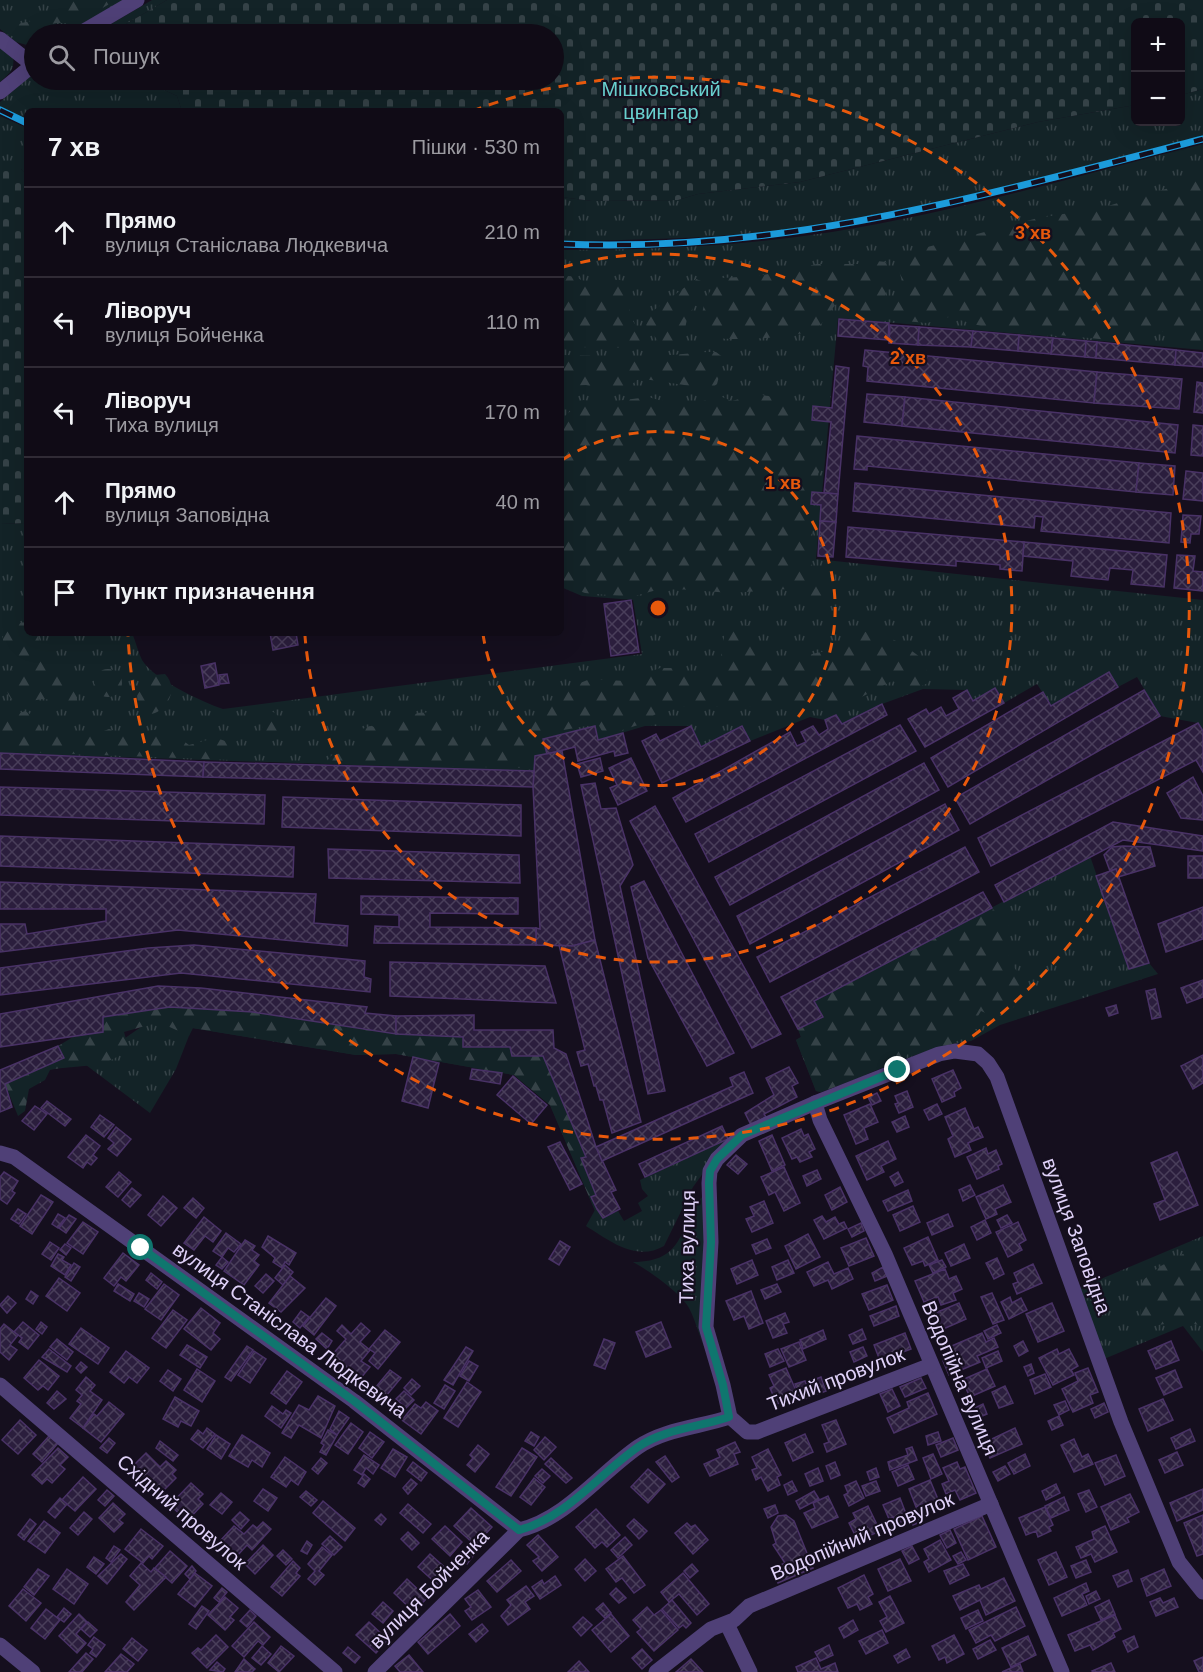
<!DOCTYPE html>
<html lang="uk">
<meta charset="utf-8">
<style>
:root{--surface:#100b16;--page:#19141f;--text:#f1f3f6;--muted:#9c9ba1;--line:#302b35}
body{margin:0;font-family:Helvetica,sans-serif;background:var(--page);color:var(--text)}
.controls{position:absolute;right:18px;top:18px;display:grid;overflow:hidden;border-radius:9px;box-shadow:0 6px 24px #0002}
.controls button{width:54px;height:54px;display:grid;place-items:center;padding:0;border:0;border-bottom:2px solid var(--line);background:var(--surface);color:var(--text);font:30px sans-serif}
.stop{position:absolute;width:18px;height:18px;margin:-14px;border:4px solid #0f766e;border-radius:50%;background:#fff}
.stop.end{background:#0f766e;border-color:#fff;box-shadow:0 2px 6px #0008}
.list{margin:0;padding:0;list-style:none}
h2{display:flex;justify-content:space-between;align-items:center;height:78px;margin:0;padding:0 24px;font-size:26px}
h2 small{font-size:20px;font-weight:400;color:var(--muted)}
.list li{display:grid;grid-template-columns:39px 1fr auto;gap:18px;align-items:center;box-sizing:border-box;height:90px;padding:0 24px;border-top:2px solid var(--line)}
.list b{display:block;font-size:22px;white-space:nowrap}
.list p{margin:0;font-size:20px;white-space:nowrap;color:var(--muted)}
.list em{font-size:20px;font-style:normal;color:var(--muted)}
.icon{flex:none;width:33px;height:33px;fill:none;stroke:currentColor;stroke-width:2;stroke-linecap:round;stroke-linejoin:round}
.map{position:relative;flex:none;width:1203px;height:1672px;overflow:hidden}
.search{position:absolute;background:var(--surface);box-shadow:0 6px 24px #0002;left:24px;top:24px;width:540px;height:66px;display:flex;align-items:center;gap:15px;box-sizing:border-box;padding:0 21px;border-radius:33px;color:var(--muted);font-size:22px}
.panel{position:absolute;background:var(--surface);box-shadow:0 6px 24px #0002;left:24px;top:108px;width:540px;height:528px;border-radius:9px}
.map>svg:first-child{display:block}
.grass{fill:url(#grass-tufts)}
.forest{fill:url(#forest-firs)}
.cemetery{fill:url(#cemetery-stones)}
.building{fill:url(#building-cross-hatch);stroke:#493266;stroke-width:1.5}
.lines{fill:none;stroke-linecap:round;stroke-linejoin:round}
.minor{stroke:#4f4077;stroke-width:15}
.rail-casing{stroke:#1c9bdb;stroke-width:7}
.rail{stroke:#150f1e;stroke-width:4.5;stroke-dasharray:14;stroke-linecap:butt}
.route{stroke:#0f766e;stroke-width:8}
.ring{fill:none;stroke:#e8590c;stroke-width:3;stroke-dasharray:10 8}
.labels{text-anchor:middle;dominant-baseline:central;stroke-width:4.5;stroke-linejoin:round;paint-order:stroke}
.park-label{font-size:20px;fill:#68cfce;stroke:#150f1e}
.street-label{font-size:20px;fill:#e0d2f9;stroke:#150f1e}
.centre{fill:#e8590c;stroke:#150f1e;stroke-width:3}
.ring-label{font-size:18px;text-anchor:middle;font-weight:bold;fill:#e8590c;stroke:#150f1e;stroke-width:4.5;stroke-linejoin:round;paint-order:stroke}
</style>
<div class="map">
<svg width="1203" height="1672" viewBox="0 0 1203 1672">
<defs>
<pattern id="grass-tufts" width="24" height="20" patternUnits="userSpaceOnUse" patternTransform="scale(1.5)"><rect width="24" height="20" fill="#132327"/><path d="M3 7l-1-3M5 7V3M7 7l1-3M15 17l-1-3M17 17v-4M19 17l1-3" fill="none" stroke="#354247"/></pattern>
<pattern id="forest-firs" width="22" height="20" patternUnits="userSpaceOnUse" patternTransform="scale(1.5)"><rect width="22" height="20" fill="#132327"/><path d="M5 1l3.5 6h-7zM16 11l3.5 6h-7z" fill="#354247"/></pattern>
<pattern id="cemetery-stones" width="16" height="16" patternUnits="userSpaceOnUse" patternTransform="scale(1.5)"><rect width="16" height="16" fill="#132327"/><path d="M2 7V4a2 2 0 0 1 4 0v3zM10 15v-3a2 2 0 0 1 4 0v3z" fill="#354247"/></pattern>
<pattern id="building-cross-hatch" width="8" height="8" patternUnits="userSpaceOnUse" patternTransform="scale(1.5)"><rect width="8" height="8" fill="#2b1e3d"/><path d="M0 0l8 8M0 8l8-8" fill="none" stroke="#493e5a"/></pattern>
</defs>
<rect width="100%" height="100%" fill="#150f1e"/>
<g class="grass">
<polygon points="0,0 123,0 65,34 34,34 34,47 16,42 0,29"/>
<polygon points="152,0 167,0 109,34 94,34"/>
<path d="M0 46 13 56C15 70 10 73 0 82Z"/>
<polygon points="34,72 34,80 143,80 177,96 182,111 27,111 27,119 0,107 0,102"/>
<path d="M1203 89V136C1080 168 957 203 832 223 742 238 652 240 561 241V197L592 201 678 200 698 194 800 182 1038 122 1135 105 1136 122H1180L1181 95Z"/>
<polygon points="0,116 27,128 27,175 21,169 0,169"/>
<path d="M1203 144V350L838 318 816 559 1203 600V731L1198 723 1160 716 1137 677 1118 687 1109 672 1051 706 1037 684 1004 703 995 688 973 701 967 690 923 689 882 704 842 724 836 715 825 720 810 717 750 741 742 726 701 747 691 726H645L598 740 594 726 544 739 547 754 535 756 534 771 0 753V524L27 523V633H132C136 642 138 652 142 660 153 679 202 702 223 709L642 654 633 600 582 596 561 587V250C652 250 742 246 832 232 958 212 1080 175 1203 144Z"/>
<polygon points="1090,856 1129,969 1149,963 1158,974 1000,1025 971,1041 936,1047 821,1092 816,1091 796,1040 801,1037 798,1029 823,1017 814,1001"/>
<path d="M170 1007 253 1012 395 1034 463 1037V1047H510L512 1056H543L596 1195 592 1197 603 1218 618 1211 624 1221 642 1211 638 1203 648 1196 642 1189 640 1180 728 1139 693 1187 664 1246C636 1262 610 1241 586 1226L595 1210 550 1105 514 1075 396 1054 356 1055 192 1028 176 1069 150 1113 86 1065Z"/>
<path d="M702 1197H705L709 1357C700 1341 697 1323 689 1308 681 1293 648 1270 633 1262 686 1262 678 1227 702 1197Z"/>
<polygon points="1203,1236 1203,1352 1183,1326 1104,1359 1077,1289"/>
</g>
<g class="forest">
<path d="M51 0H116L74 25C43 18 48 32 22 40L13 35 11 29C19 19 35 26 51 9Z"/>
<path d="M1203 178V348L1184 345 1171 330 1157 333 1140 343 988 328 949 317 927 323 893 320 886 307C898 285 908 302 899 270L907 254 916 250 1038 218 1101 208Z"/>
<path d="M868 260 886 262 891 272 882 308 875 315 865 314 841 302 836 304C829 312 825 323 815 329 801 338 718 343 704 335 698 315 705 292 721 278L758 276 817 264H859Z"/>
<path d="M568 276C577 276 583 282 591 284 610 286 615 271 633 288L629 315 646 341 645 348 561 347V289Z"/>
<path d="M696 279 706 283C704 298 693 305 688 317 685 324 685 334 683 342L675 346 659 342 646 325 650 313Z"/>
<polygon points="707,352 716,352 724,358 717,384 711,389 644,379 637,380 623,392 608,393 586,385 561,387 561,355 647,357"/>
<path d="M757 394 779 398 818 434 821 443 819 472 807 494 813 523 811 564 826 584 827 596C815 613 801 597 788 589L731 593 664 588 631 597 585 593 561 584V425L566 415 583 400 601 403 648 397 670 403 689 404 722 397 732 401Z"/>
<path d="M27 622V633H38L40 649 56 664 78 692 76 703C63 707 56 700 44 699 38 699 31 702 25 702 0 702 7 684 14 667L3 641V633L12 624Z"/>
<path d="M748 625 754 645 766 655 771 666 782 668 799 657 834 649 850 633C881 627 902 643 925 661L928 683 915 689 892 681 854 701 840 705 717 707 698 703 656 714 638 725 613 733 602 731 598 724 546 733C532 740 533 754 525 767L518 768 329 764 326 762 332 755 359 750 362 729 370 726 390 730C409 708 439 705 456 731H483L512 716 531 718 549 708 570 687 590 679 625 681 660 668H677L712 678 718 675 725 631Z"/>
<circle cx="108" cy="683" r="14"/>
<path d="M165 674C189 699 138 738 137 694L154 675Z"/>
<path d="M264 709C279 711 285 723 281 737L267 739 261 731 264 722 260 712Z"/>
<path d="M25 711 35 717 43 732 78 741 109 729 126 735 159 729 171 732 189 745C206 742 213 734 229 743L234 756 230 760 0 751V721Z"/>
<path d="M992 908 1010 927 1005 939 1010 948 1008 959 1016 970 1026 995C1022 1007 1004 1009 997 1018L981 1011 978 1016 982 1029H972L965 1021 953 1022 950 1026 958 1039 955 1043 918 1054 909 1051 905 1058 882 1064 864 1076 821 1092 816 1091 796 1040 801 1037 798 1029 823 1017 814 1001Z"/>
<path d="M170 1007 253 1012 395 1034 463 1037V1047H510L512 1056H543L586 1157 581 1159 596 1195 592 1197 597 1209 595 1211 550 1105 514 1075 396 1054 356 1055 193 1028 189 1036 159 1022 124 1032 128 1046C111 1071 76 1064 50 1070L45 1080 29 1089 25 1111 18 1116 5 1084 64 1058 58 1046 73 1037 103 1032V1017Z"/>
<polygon points="1203,1243 1203,1326 1183,1321 1140,1328 1142,1281 1159,1267"/>
</g>
<g class="cemetery">
<polygon points="167,0 1203,0 1203,89 1181,95 1180,22 1136,22 1135,105 1038,122 800,182 698,194 678,200 592,201 561,197 561,111 182,111 177,96 143,80 554,80 554,34 109,34"/>
<polygon points="0,169 21,169 27,175 27,523 0,524"/>
</g>
<g class="building">
<polygon points="839,319 889,323 888,340 838,336"/>
<polygon points="890,325 919,327 918,345 889,343"/>
<polygon points="919,327 973,331 971,347 918,345"/>
<polygon points="973,331 1019,335 1018,351 971,347"/>
<polygon points="1019,335 1053,338 1051,354 1018,351"/>
<polygon points="1053,338 1086,341 1085,357 1051,354"/>
<polygon points="1086,341 1097,342 1096,358 1085,357"/>
<polygon points="1097,342 1176,350 1175,365 1096,358"/>
<polygon points="865,350 1097,372 1094,403 867,381 868,367 863,366"/>
<polygon points="1176,350 1203,353 1203,367 1175,365"/>
<polygon points="836,366 849,368 838,494 824,493 831,422 812,420 813,406 832,408"/>
<polygon points="1097,372 1182,379 1179,409 1094,403"/>
<polygon points="1197,382 1203,383 1203,413 1194,412"/>
<polygon points="867,394 905,397 902,426 864,422"/>
<polygon points="905,397 1178,425 1175,453 902,426"/>
<polygon points="1193,425 1203,426 1203,456 1191,455"/>
<polygon points="857,436 1139,463 1136,492 867,466 867,470 854,469"/>
<polygon points="1139,463 1175,466 1173,495 1136,492"/>
<polygon points="1186,471 1203,473 1203,501 1183,499"/>
<polygon points="855,483 1171,513 1169,543 1041,531 1043,517 1035,516 1034,528 853,511"/>
<polygon points="812,492 838,494 836,522 820,521 821,505 811,504"/>
<polygon points="1183,515 1201,516 1199,534 1191,534 1190,543 1181,542"/>
<polygon points="820,521 836,522 833,557 818,556"/>
<polygon points="848,527 1024,542 1022,571 1000,569 1000,565 956,561 956,566 846,557"/>
<polygon points="1024,542 1167,555 1164,587 1131,584 1133,570 1110,568 1108,580 1071,576 1073,561 1023,556"/>
<polygon points="1177,555 1195,556 1193,571 1203,572 1203,591 1174,588"/>
<polygon points="631,600 639,652 611,656 604,604"/>
<polygon points="270,633 296,633 298,645 273,650"/>
<polygon points="215,663 219,685 205,688 201,666"/>
<polygon points="1109,672 1118,687 948,787 931,758 1043,692 1051,706"/>
<polygon points="227,674 229,683 220,684 219,675"/>
<polygon points="995,688 1004,703 925,747 908,719 926,709 929,714 941,707 946,716 959,709 953,698 967,690 973,701"/>
<polygon points="1144,690 1160,716 970,824 955,798"/>
<polygon points="882,704 887,715 686,822 673,798 790,732 797,746 806,742 801,732 813,726 819,735 828,729 825,720 836,715 842,724"/>
<polygon points="1198,723 1203,731 1203,772 1196,760 991,866 978,838"/>
<polygon points="900,725 916,751 709,862 695,834"/>
<polygon points="595,726 598,740 623,733 628,753 615,756 614,751 578,761 575,747 547,754 543,739"/>
<polygon points="691,726 701,747 742,726 750,741 662,783 642,741 656,734 660,741"/>
<polygon points="562,751 595,940 572,946 536,945 536,928 540,929 533,787 535,756"/>
<polygon points="0,753 204,762 203,777 0,769"/>
<polygon points="600,758 603,771 581,777 577,764"/>
<polygon points="631,758 647,791 618,805 610,788 617,785 609,768"/>
<polygon points="204,762 534,771 533,787 203,777"/>
<polygon points="924,763 939,790 730,905 715,877"/>
<polygon points="1193,777 1203,796 1203,820 1181,818 1167,793"/>
<polygon points="595,783 601,809 616,808 633,865 620,886 665,1091 648,1094 581,785"/>
<polygon points="0,787 265,795 264,824 0,815"/>
<polygon points="283,797 521,805 521,836 282,827"/>
<polygon points="945,804 959,830 750,944 737,916"/>
<polygon points="655,806 781,1034 752,1048 630,821"/>
<polygon points="1113,822 1203,836 1203,851 1123,840 1004,902 995,885"/>
<polygon points="0,836 294,847 293,877 0,866"/>
<polygon points="1123,846 1150,847 1155,866 1118,877 1116,869 1110,871 1104,855 1112,847"/>
<polygon points="965,847 979,872 770,982 757,957"/>
<polygon points="328,849 519,855 520,883 329,878"/>
<rect x="1188" y="856" width="15" height="22"/>
<polygon points="1116,869 1149,963 1129,969 1096,876"/>
<polygon points="644,881 734,1053 707,1066 648,958 631,887"/>
<polygon points="0,882 316,894 314,923 348,926 347,946 178,930 0,952 0,924 25,924 27,934 106,921 106,909 0,909"/>
<polygon points="983,892 992,908 814,1001 823,1017 798,1029 781,997"/>
<polygon points="361,896 518,898 518,914 430,913 430,927 536,928 536,945 374,943 375,926 399,927 399,915 361,914"/>
<polygon points="1203,907 1203,939 1166,952 1158,924"/>
<polygon points="595,940 641,1122 612,1133 603,1100 600,1100 596,1086 594,1086 588,1064 581,1066 577,1052 585,1050 559,945 572,946"/>
<polygon points="194,945 365,961 364,977 371,979 370,992 181,973 0,995 0,968 148,948"/>
<polygon points="390,962 545,966 556,1003 390,996"/>
<polygon points="1203,980 1203,997 1187,1003 1181,988"/>
<polygon points="158,986 201,988 367,1007 365,1013 396,1016 396,1034 253,1012 170,1007 103,1017 103,1032 0,1047 0,1014"/>
<polygon points="1155,989 1161,1017 1152,1019 1146,991"/>
<polygon points="1116,1005 1118,1013 1109,1016 1106,1008"/>
<polygon points="474,1015 474,1030 553,1030 554,1048 566,1054 596,1147 616,1190 611,1192 620,1209 603,1218 597,1209 591,1197 596,1195 581,1158 586,1157 543,1056 512,1056 510,1047 463,1047 463,1037 396,1034 396,1016"/>
<polygon points="58,1046 64,1058 5,1084 12,1107 0,1112 0,1070"/>
<polygon points="1203,1055 1203,1083 1193,1089 1181,1066"/>
<polygon points="413,1057 439,1063 428,1108 402,1101"/>
<polygon points="789,1067 798,1083 792,1086 797,1097 764,1114 766,1117 751,1125 745,1113 774,1095 766,1078"/>
<polygon points="472,1069 502,1073 500,1084 470,1079"/>
<polygon points="953,1070 961,1088 954,1092 955,1096 942,1102 932,1079"/>
<polygon points="744,1072 753,1093 602,1161 596,1147 733,1086 730,1078"/>
<polygon points="513,1076 547,1105 531,1124 497,1095"/>
<polygon points="907,1091 913,1107 899,1113 895,1104 898,1103 895,1096"/>
<polygon points="877,1093 881,1101 872,1105 868,1097"/>
<polygon points="47,1101 71,1119 65,1126 41,1108"/>
<polygon points="870,1104 878,1122 864,1128 868,1139 856,1144 844,1115"/>
<polygon points="937,1104 942,1114 929,1120 924,1110"/>
<polygon points="35,1106 47,1114 34,1130 22,1121"/>
<polygon points="965,1108 974,1129 978,1127 983,1137 968,1143 971,1150 955,1157 948,1139 953,1136 945,1117"/>
<polygon points="100,1115 114,1125 104,1137 91,1127"/>
<polygon points="905,1116 909,1127 897,1132 892,1122"/>
<polygon points="722,1126 728,1139 645,1177 639,1164"/>
<polygon points="116,1127 131,1139 117,1156 108,1149 114,1143 108,1138"/>
<polygon points="801,1129 804,1136 808,1134 815,1149 809,1152 812,1157 800,1162 797,1157 792,1159 782,1138"/>
<polygon points="86,1135 100,1146 93,1155 97,1158 91,1165 87,1162 83,1168 68,1157"/>
<polygon points="772,1135 785,1165 772,1171 759,1141"/>
<polygon points="888,1141 896,1159 881,1166 884,1172 867,1180 856,1156"/>
<polygon points="560,1142 582,1184 570,1190 548,1147"/>
<polygon points="986,1148 988,1154 996,1150 1002,1164 998,1166 999,1169 977,1179 967,1157"/>
<polygon points="1177,1152 1198,1205 1160,1220 1154,1204 1165,1200 1151,1163"/>
<polygon points="736,1155 747,1164 738,1174 727,1165"/>
<polygon points="784,1167 800,1203 784,1211 775,1192 769,1195 761,1177"/>
<polygon points="817,1170 821,1179 807,1186 803,1176"/>
<polygon points="4,1172 18,1181 12,1191 15,1193 7,1204 0,1199 0,1177"/>
<polygon points="119,1172 131,1182 118,1197 106,1187"/>
<polygon points="898,1172 903,1182 895,1186 890,1177"/>
<polygon points="970,1185 975,1195 963,1201 959,1190"/>
<polygon points="1003,1185 1011,1202 995,1209 997,1214 986,1219 976,1197"/>
<polygon points="840,1187 847,1202 832,1210 825,1195"/>
<polygon points="132,1188 141,1195 130,1207 122,1200"/>
<polygon points="908,1190 912,1201 888,1211 883,1201"/>
<polygon points="41,1195 53,1202 32,1234 20,1226"/>
<polygon points="163,1196 177,1208 161,1226 148,1215"/>
<polygon points="193,1198 204,1208 196,1218 184,1208"/>
<polygon points="764,1201 773,1223 752,1232 746,1219 754,1216 750,1207"/>
<polygon points="913,1206 920,1222 900,1231 893,1215"/>
<polygon points="18,1209 26,1214 19,1224 11,1219"/>
<polygon points="58,1214 65,1218 58,1228 52,1224"/>
<polygon points="948,1214 953,1226 932,1235 927,1223"/>
<polygon points="69,1215 76,1219 66,1233 59,1228"/>
<polygon points="1007,1215 1012,1223 1001,1228 997,1220"/>
<polygon points="822,1216 826,1222 835,1217 839,1224 844,1222 847,1228 824,1239 814,1220"/>
<polygon points="204,1217 221,1231 213,1242 205,1236 194,1250 184,1243"/>
<polygon points="985,1220 991,1233 977,1240 971,1227"/>
<polygon points="83,1222 98,1232 83,1254 67,1243"/>
<polygon points="1018,1222 1026,1240 1019,1244 1022,1250 1008,1257 996,1232"/>
<polygon points="861,1223 864,1231 852,1237 848,1229"/>
<polygon points="226,1233 241,1244 234,1252 228,1248 222,1257 213,1251"/>
<polygon points="808,1234 820,1257 796,1269 785,1246"/>
<polygon points="268,1236 296,1253 289,1265 285,1262 282,1268 273,1262 275,1258 262,1247"/>
<polygon points="928,1237 938,1260 925,1266 923,1261 912,1265 904,1248"/>
<polygon points="866,1238 874,1256 849,1266 841,1248"/>
<polygon points="767,1239 771,1248 756,1254 752,1245"/>
<polygon points="245,1240 255,1246 252,1250 259,1255 254,1261 259,1265 244,1285 224,1271"/>
<polygon points="560,1241 570,1247 559,1265 549,1259"/>
<polygon points="50,1242 59,1248 51,1260 42,1254"/>
<polygon points="65,1244 71,1248 66,1255 60,1250"/>
<polygon points="964,1244 970,1258 951,1266 945,1253"/>
<polygon points="123,1253 139,1265 126,1281 121,1277 114,1286 104,1278"/>
<polygon points="58,1254 64,1257 62,1260 71,1265 65,1275 51,1266"/>
<polygon points="222,1257 228,1262 222,1269 216,1265"/>
<polygon points="997,1258 1004,1274 994,1279 986,1263"/>
<polygon points="752,1260 758,1275 737,1284 731,1269"/>
<polygon points="788,1260 794,1273 777,1280 772,1267"/>
<polygon points="942,1260 946,1267 933,1273 929,1265"/>
<polygon points="828,1262 834,1274 848,1268 853,1279 832,1289 828,1280 814,1286 807,1272"/>
<polygon points="74,1263 80,1267 71,1281 65,1277"/>
<polygon points="1033,1264 1042,1283 1017,1294 1013,1284 1018,1282 1014,1273"/>
<polygon points="285,1265 293,1272 283,1285 275,1278"/>
<polygon points="883,1267 887,1276 875,1281 872,1273"/>
<polygon points="945,1269 949,1279 956,1276 962,1289 953,1293 956,1300 941,1305 938,1297 924,1302 915,1281"/>
<polygon points="151,1273 162,1282 157,1289 146,1280"/>
<polygon points="266,1274 274,1281 263,1293 255,1286"/>
<polygon points="290,1276 305,1288 281,1312 269,1303"/>
<polygon points="59,1278 80,1293 67,1311 46,1296"/>
<polygon points="118,1284 134,1294 130,1301 114,1291"/>
<polygon points="164,1284 179,1295 161,1320 145,1309"/>
<polygon points="777,1284 781,1292 765,1299 761,1290"/>
<polygon points="887,1285 893,1300 869,1310 862,1294"/>
<polygon points="31,1291 38,1296 33,1304 26,1299"/>
<polygon points="751,1291 763,1323 749,1329 744,1316 734,1320 726,1301"/>
<polygon points="139,1293 149,1299 144,1307 134,1301"/>
<polygon points="992,1293 1004,1320 993,1324 981,1297"/>
<polygon points="8,1296 16,1303 7,1313 0,1305"/>
<polygon points="1010,1297 1012,1303 1021,1298 1027,1310 1009,1319 1001,1302"/>
<polygon points="326,1298 336,1306 314,1335 303,1326"/>
<polygon points="959,1303 966,1319 941,1330 933,1314"/>
<polygon points="1052,1303 1064,1331 1038,1342 1026,1314"/>
<polygon points="896,1306 899,1316 874,1326 870,1316"/>
<polygon points="201,1308 220,1323 213,1333 220,1339 211,1350 184,1329"/>
<polygon points="173,1310 187,1320 166,1348 152,1338"/>
<polygon points="301,1311 309,1317 300,1328 293,1322"/>
<polygon points="785,1313 789,1322 783,1324 787,1333 773,1338 766,1321"/>
<polygon points="23,1322 39,1335 28,1349 19,1342 22,1338 14,1332"/>
<polygon points="41,1322 47,1327 42,1334 36,1329"/>
<polygon points="661,1322 671,1347 646,1357 636,1332"/>
<polygon points="361,1323 370,1331 360,1342 370,1350 361,1361 370,1367 360,1379 332,1355 346,1339 337,1331 342,1325 351,1334"/>
<polygon points="4,1324 18,1335 10,1345 17,1350 9,1360 0,1352 0,1329"/>
<polygon points="997,1325 1001,1333 988,1339 984,1331"/>
<polygon points="81,1328 109,1348 98,1364 69,1344"/>
<polygon points="862,1329 866,1339 853,1344 849,1335"/>
<polygon points="385,1330 400,1342 378,1369 369,1361 375,1353 369,1349"/>
<polygon points="823,1330 826,1339 803,1349 800,1340"/>
<polygon points="322,1333 332,1341 327,1349 316,1339"/>
<polygon points="905,1333 911,1349 892,1356 894,1361 882,1366 874,1345"/>
<polygon points="982,1333 986,1342 994,1338 998,1347 977,1356 980,1362 949,1375 943,1361 951,1358 947,1348"/>
<polygon points="57,1339 73,1352 67,1360 50,1347"/>
<polygon points="604,1339 615,1343 605,1369 594,1365"/>
<polygon points="1023,1341 1028,1351 1019,1356 1014,1346"/>
<polygon points="1171,1341 1179,1360 1156,1369 1148,1351"/>
<polygon points="799,1342 806,1360 789,1367 781,1349"/>
<polygon points="187,1345 207,1357 200,1368 180,1355"/>
<polygon points="247,1346 253,1350 231,1381 225,1377"/>
<polygon points="466,1347 473,1351 453,1385 444,1380"/>
<polygon points="863,1347 867,1356 854,1362 850,1352"/>
<polygon points="49,1349 71,1366 67,1372 42,1357"/>
<polygon points="778,1349 784,1361 770,1367 765,1354"/>
<polygon points="1057,1349 1059,1354 1069,1349 1078,1366 1071,1370 1074,1375 1053,1385 1039,1358"/>
<polygon points="126,1351 149,1368 137,1383 129,1377 124,1383 110,1372"/>
<polygon points="254,1351 266,1359 250,1383 238,1375"/>
<polygon points="998,1351 1002,1361 986,1368 982,1358"/>
<polygon points="39,1360 59,1376 48,1390 43,1386 38,1390 24,1378"/>
<polygon points="469,1361 478,1366 469,1381 460,1376"/>
<polygon points="81,1362 87,1367 81,1373 76,1368"/>
<polygon points="1031,1364 1034,1373 1028,1376 1024,1367"/>
<polygon points="786,1368 798,1395 777,1404 770,1388 774,1386 769,1375"/>
<polygon points="1088,1368 1098,1392 1090,1395 1093,1403 1073,1412 1062,1389 1078,1381 1075,1373"/>
<polygon points="197,1369 215,1381 202,1402 184,1390"/>
<polygon points="987,1369 995,1386 970,1397 962,1380"/>
<polygon points="168,1370 181,1379 173,1391 160,1381"/>
<polygon points="390,1370 401,1378 386,1396 375,1388"/>
<polygon points="1175,1370 1182,1387 1164,1395 1156,1378"/>
<polygon points="287,1371 302,1382 286,1404 271,1393"/>
<polygon points="1045,1374 1051,1387 1035,1394 1030,1380"/>
<polygon points="86,1377 95,1385 90,1391 102,1400 83,1428 70,1418 81,1404 77,1401 82,1395 76,1390"/>
<polygon points="821,1377 826,1391 818,1394 813,1380"/>
<polygon points="921,1378 926,1388 905,1397 900,1387"/>
<polygon points="412,1379 420,1386 411,1395 404,1388"/>
<polygon points="805,1381 811,1397 801,1400 795,1384"/>
<polygon points="467,1382 481,1392 458,1427 444,1418"/>
<polygon points="445,1385 455,1391 444,1409 434,1403"/>
<polygon points="1005,1386 1013,1403 999,1408 992,1392"/>
<polygon points="892,1389 900,1406 888,1412 880,1394"/>
<polygon points="57,1391 66,1399 54,1409 47,1403"/>
<polygon points="404,1391 414,1400 406,1408 396,1399"/>
<polygon points="928,1393 937,1414 894,1433 887,1418 909,1408 907,1402"/>
<polygon points="318,1396 335,1406 321,1438 299,1425 291,1438 282,1433 299,1405 309,1410"/>
<polygon points="175,1397 199,1411 191,1426 181,1421 178,1427 163,1419"/>
<polygon points="1163,1399 1173,1420 1148,1431 1139,1409"/>
<polygon points="1065,1401 1069,1410 1059,1415 1054,1405"/>
<polygon points="109,1402 124,1414 101,1442 83,1428 94,1414 97,1416"/>
<polygon points="426,1402 438,1411 421,1434 402,1420 415,1404 421,1408"/>
<polygon points="1104,1403 1108,1412 1095,1418 1091,1409"/>
<polygon points="983,1404 987,1414 972,1420 968,1411"/>
<polygon points="272,1406 283,1414 286,1410 291,1413 281,1428 265,1416"/>
<polygon points="339,1411 349,1418 337,1435 330,1429"/>
<polygon points="1059,1416 1063,1425 1052,1430 1048,1421"/>
<polygon points="20,1420 36,1435 18,1454 2,1440"/>
<polygon points="836,1420 846,1444 827,1452 824,1444 829,1442 822,1425"/>
<polygon points="351,1423 363,1432 348,1454 335,1445"/>
<polygon points="207,1428 215,1434 203,1448 191,1439 198,1430 203,1434"/>
<polygon points="1015,1428 1022,1444 990,1458 983,1443"/>
<polygon points="1190,1429 1195,1441 1176,1449 1171,1438"/>
<polygon points="328,1430 337,1435 326,1455 320,1452 324,1445 321,1443"/>
<polygon points="370,1432 384,1442 372,1458 359,1448"/>
<polygon points="531,1432 539,1437 534,1446 525,1441"/>
<polygon points="938,1432 941,1441 928,1445 926,1436"/>
<polygon points="805,1434 813,1452 793,1461 785,1443"/>
<polygon points="216,1435 230,1444 221,1459 207,1449"/>
<polygon points="242,1435 270,1453 262,1467 252,1460 248,1467 229,1456"/>
<polygon points="49,1436 58,1443 42,1462 33,1454"/>
<polygon points="545,1437 556,1447 544,1460 534,1450"/>
<polygon points="109,1438 115,1443 107,1453 100,1448"/>
<polygon points="953,1438 958,1450 941,1457 936,1445"/>
<polygon points="1074,1439 1082,1457 1088,1454 1093,1464 1074,1472 1061,1445"/>
<polygon points="160,1441 178,1455 173,1461 156,1448"/>
<polygon points="735,1442 740,1452 734,1454 738,1464 710,1476 704,1464 720,1457 717,1450"/>
<polygon points="478,1445 489,1454 475,1472 467,1465 473,1458 470,1455"/>
<polygon points="912,1447 917,1460 890,1470 888,1462 908,1455 906,1449"/>
<polygon points="58,1448 68,1457 60,1465 65,1469 52,1483 47,1479 42,1484 32,1475"/>
<polygon points="522,1448 537,1457 511,1496 496,1487"/>
<polygon points="393,1449 407,1457 395,1477 381,1468"/>
<polygon points="768,1449 781,1475 777,1477 780,1485 768,1491 761,1477 756,1480 752,1470 757,1468 752,1457"/>
<polygon points="1177,1452 1183,1465 1165,1473 1159,1460"/>
<polygon points="146,1453 160,1467 166,1461 176,1470 172,1474 176,1478 161,1493 133,1466"/>
<polygon points="933,1454 942,1474 931,1479 923,1458"/>
<polygon points="1025,1454 1030,1466 1014,1474 1008,1463"/>
<polygon points="364,1455 379,1465 373,1474 366,1468 362,1475 354,1470"/>
<polygon points="1116,1455 1125,1476 1105,1485 1095,1463"/>
<polygon points="665,1456 679,1477 672,1482 656,1462"/>
<polygon points="285,1457 306,1472 298,1485 291,1480 286,1487 271,1477"/>
<polygon points="321,1458 327,1463 318,1474 312,1469"/>
<polygon points="551,1458 572,1478 566,1483 545,1464"/>
<polygon points="413,1462 427,1473 421,1481 407,1470"/>
<polygon points="835,1462 840,1475 831,1479 826,1466"/>
<polygon points="957,1462 960,1469 965,1467 976,1493 960,1500 955,1490 946,1494 942,1484 949,1481 943,1468"/>
<polygon points="908,1465 914,1479 898,1486 892,1472"/>
<polygon points="1005,1466 1010,1474 998,1481 993,1472"/>
<polygon points="818,1468 823,1481 810,1486 805,1474"/>
<polygon points="876,1468 879,1477 870,1480 867,1472"/>
<polygon points="542,1469 550,1476 543,1483 535,1476"/>
<polygon points="648,1469 665,1484 648,1503 631,1487"/>
<polygon points="364,1474 370,1479 364,1487 358,1483"/>
<polygon points="83,1477 96,1489 75,1511 62,1500"/>
<polygon points="534,1478 545,1487 531,1505 520,1497"/>
<polygon points="411,1479 417,1484 408,1494 403,1488"/>
<polygon points="930,1480 940,1504 925,1510 922,1504 916,1507 909,1489"/>
<polygon points="792,1481 797,1491 788,1495 784,1485"/>
<polygon points="856,1481 864,1498 849,1506 844,1495 848,1493 845,1486"/>
<polygon points="876,1481 880,1491 866,1496 862,1486"/>
<polygon points="191,1483 203,1494 198,1499 203,1504 187,1521 170,1505"/>
<polygon points="1056,1484 1060,1493 1046,1500 1042,1491"/>
<polygon points="263,1489 277,1498 268,1511 254,1501"/>
<polygon points="1203,1489 1203,1510 1177,1521 1170,1503"/>
<polygon points="107,1490 114,1496 105,1506 98,1500"/>
<polygon points="1089,1490 1097,1507 1086,1512 1078,1494"/>
<polygon points="306,1491 317,1500 311,1506 300,1497"/>
<polygon points="814,1491 819,1499 800,1509 796,1501"/>
<polygon points="221,1493 232,1502 222,1514 210,1505"/>
<polygon points="1130,1494 1139,1512 1127,1518 1129,1522 1111,1530 1101,1507"/>
<polygon points="828,1496 838,1517 812,1528 804,1513 815,1508 813,1503"/>
<polygon points="1064,1497 1069,1510 1051,1518 1045,1506"/>
<polygon points="60,1498 67,1504 55,1518 48,1512"/>
<polygon points="900,1498 908,1519 896,1524 893,1517 889,1519 883,1505"/>
<polygon points="323,1501 355,1528 345,1541 313,1513"/>
<polygon points="113,1503 125,1514 119,1520 123,1523 114,1532 99,1518"/>
<polygon points="408,1504 431,1524 423,1533 400,1513"/>
<polygon points="775,1505 778,1513 768,1518 764,1509"/>
<polygon points="868,1506 880,1531 858,1541 849,1523 856,1519 853,1513"/>
<polygon points="1045,1507 1053,1525 1049,1527 1051,1531 1038,1537 1036,1531 1026,1535 1019,1518"/>
<polygon points="471,1508 492,1527 475,1545 454,1526"/>
<polygon points="916,1508 922,1521 913,1525 908,1512"/>
<polygon points="596,1509 620,1535 607,1547 602,1542 595,1548 576,1527"/>
<polygon points="84,1512 92,1519 78,1535 70,1528"/>
<polygon points="240,1512 249,1520 241,1529 232,1520"/>
<polygon points="381,1514 386,1519 381,1525 375,1520"/>
<polygon points="786,1515 794,1521 813,1568 778,1583 772,1569 785,1563 773,1545 776,1543 771,1527 778,1516"/>
<polygon points="1203,1515 1203,1554 1197,1556 1184,1523"/>
<polygon points="982,1516 996,1547 968,1560 954,1529"/>
<polygon points="30,1519 36,1524 24,1540 18,1535"/>
<polygon points="634,1519 647,1531 639,1539 627,1526"/>
<polygon points="44,1521 60,1533 45,1553 28,1541"/>
<polygon points="263,1522 271,1529 252,1550 247,1545 237,1556 220,1541 234,1526 244,1534 253,1525 257,1528"/>
<polygon points="687,1523 691,1527 695,1525 708,1540 693,1554 675,1533"/>
<polygon points="445,1526 462,1542 450,1556 432,1539"/>
<polygon points="1105,1526 1117,1552 1095,1562 1091,1554 1081,1558 1076,1547 1094,1539 1092,1532"/>
<polygon points="141,1529 163,1546 152,1559 149,1556 143,1563 125,1549"/>
<polygon points="950,1530 956,1543 947,1548 940,1535"/>
<polygon points="408,1532 419,1543 412,1550 401,1539"/>
<polygon points="538,1535 558,1557 542,1571 533,1561 539,1557 527,1545"/>
<polygon points="330,1536 342,1547 334,1555 322,1544"/>
<polygon points="625,1537 632,1545 618,1558 611,1550"/>
<polygon points="940,1540 951,1560 929,1572 924,1562 929,1559 924,1549"/>
<polygon points="307,1541 312,1545 307,1554 301,1551"/>
<polygon points="263,1545 273,1555 255,1574 245,1564"/>
<polygon points="114,1546 120,1550 111,1562 106,1558"/>
<polygon points="912,1546 919,1559 909,1564 902,1551"/>
<polygon points="322,1547 332,1555 319,1571 324,1575 315,1585 308,1579 315,1571 308,1564"/>
<polygon points="283,1550 292,1559 286,1565 277,1556"/>
<polygon points="469,1550 474,1555 467,1564 461,1559"/>
<polygon points="170,1551 187,1566 172,1583 155,1568"/>
<polygon points="961,1552 966,1560 958,1564 953,1556"/>
<polygon points="1056,1552 1067,1577 1049,1585 1038,1560"/>
<polygon points="121,1554 127,1559 107,1584 98,1576"/>
<polygon points="430,1554 451,1573 439,1586 418,1567"/>
<polygon points="623,1556 645,1585 634,1593 622,1578 616,1582 606,1569"/>
<polygon points="94,1557 104,1564 96,1574 87,1567"/>
<polygon points="585,1559 596,1571 585,1581 575,1569"/>
<polygon points="900,1559 911,1581 888,1591 878,1569"/>
<polygon points="511,1560 521,1571 497,1592 487,1581"/>
<polygon points="1086,1560 1091,1572 1076,1578 1071,1566"/>
<polygon points="293,1561 300,1568 296,1573 300,1576 282,1596 271,1587"/>
<polygon points="141,1563 151,1572 154,1568 166,1577 134,1610 126,1602 140,1585 130,1576"/>
<polygon points="692,1564 698,1571 690,1578 684,1571"/>
<polygon points="963,1564 969,1575 950,1584 944,1571"/>
<polygon points="192,1566 196,1571 190,1579 185,1574"/>
<polygon points="38,1569 49,1576 34,1595 24,1587"/>
<polygon points="67,1569 88,1584 74,1604 53,1589"/>
<polygon points="1164,1569 1171,1586 1147,1596 1141,1579"/>
<polygon points="1128,1570 1132,1581 1118,1587 1113,1576"/>
<polygon points="195,1573 212,1586 195,1607 178,1594"/>
<polygon points="683,1573 709,1604 697,1615 679,1594 669,1602 661,1592"/>
<polygon points="864,1575 873,1594 868,1597 872,1604 860,1610 857,1604 848,1608 838,1588"/>
<polygon points="555,1576 561,1585 540,1599 532,1587 542,1580 544,1584"/>
<polygon points="1004,1578 1015,1601 986,1615 980,1600 960,1610 953,1596 979,1585 981,1589"/>
<polygon points="407,1579 427,1598 414,1612 394,1593"/>
<polygon points="1086,1583 1089,1591 1082,1594 1087,1605 1062,1616 1054,1598"/>
<polygon points="526,1586 534,1596 525,1602 530,1609 508,1625 501,1616 511,1605 507,1600"/>
<polygon points="222,1588 227,1592 219,1602 214,1598"/>
<polygon points="616,1588 626,1598 619,1603 610,1594"/>
<polygon points="23,1589 41,1603 26,1621 9,1606"/>
<polygon points="478,1590 491,1607 472,1620 465,1611 471,1607 465,1599"/>
<polygon points="1096,1591 1100,1599 1089,1604 1086,1596"/>
<polygon points="890,1596 904,1623 886,1632 880,1621 887,1617 879,1602"/>
<polygon points="225,1597 238,1608 230,1617 234,1620 225,1630 208,1615"/>
<polygon points="1160,1598 1163,1603 1174,1598 1178,1607 1156,1616 1150,1602"/>
<polygon points="672,1600 691,1623 686,1628 683,1625 679,1628 662,1609"/>
<polygon points="1109,1600 1115,1614 1101,1620 1095,1607"/>
<polygon points="383,1602 393,1611 383,1623 372,1614"/>
<polygon points="603,1603 611,1613 605,1618 596,1609"/>
<polygon points="202,1606 209,1611 196,1629 189,1624"/>
<polygon points="647,1607 654,1615 661,1610 678,1630 654,1651 637,1632 641,1629 633,1620"/>
<polygon points="1016,1607 1025,1626 995,1641 991,1635 976,1643 969,1630"/>
<polygon points="64,1608 71,1614 64,1622 57,1617"/>
<polygon points="46,1609 60,1620 45,1639 31,1628"/>
<polygon points="250,1610 256,1616 247,1627 240,1621"/>
<polygon points="978,1610 983,1621 966,1629 961,1618"/>
<polygon points="79,1614 87,1622 76,1634 86,1643 77,1653 59,1636"/>
<polygon points="450,1614 460,1626 428,1654 418,1642"/>
<polygon points="611,1614 629,1636 611,1652 592,1630"/>
<polygon points="1115,1615 1121,1629 1113,1633 1115,1637 1093,1650 1090,1645 1075,1651 1068,1635"/>
<polygon points="583,1617 592,1625 581,1636 573,1627"/>
<polygon points="853,1620 858,1630 844,1638 839,1628"/>
<polygon points="88,1622 97,1630 90,1637 81,1629"/>
<polygon points="254,1622 270,1637 263,1645 258,1641 244,1657 232,1646"/>
<polygon points="369,1622 388,1640 376,1653 356,1635"/>
<polygon points="482,1624 488,1631 476,1642 469,1634"/>
<polygon points="882,1630 888,1643 866,1654 859,1641"/>
<polygon points="216,1635 228,1647 207,1668 192,1653 198,1648 201,1650"/>
<polygon points="954,1635 964,1654 947,1663 945,1657 939,1660 932,1646"/>
<polygon points="1028,1636 1036,1655 1011,1667 1002,1648"/>
<polygon points="1134,1636 1138,1647 1128,1652 1123,1641"/>
<polygon points="94,1637 105,1645 96,1657 90,1653 93,1649 88,1645"/>
<polygon points="132,1638 147,1650 138,1661 123,1649"/>
<polygon points="990,1640 996,1650 978,1659 973,1649"/>
<polygon points="829,1645 833,1655 820,1661 815,1652"/>
<polygon points="262,1646 271,1654 261,1665 252,1658"/>
<polygon points="281,1646 294,1656 279,1672 268,1663"/>
<polygon points="348,1647 360,1657 355,1663 343,1653"/>
<polygon points="642,1649 652,1660 642,1669 632,1658"/>
<polygon points="906,1649 910,1657 898,1663 894,1656"/>
<polygon points="86,1653 93,1659 82,1672 69,1672"/>
<polygon points="121,1654 134,1664 127,1672 105,1672"/>
<polygon points="409,1655 423,1672 400,1672 395,1666"/>
<polygon points="1203,1657 1203,1672 1199,1672 1194,1661"/>
<polygon points="816,1658 821,1669 835,1663 838,1672 798,1672 796,1667"/>
<polygon points="244,1659 255,1669 252,1672 235,1672"/>
<polygon points="691,1659 703,1672 676,1672"/>
<polygon points="579,1661 589,1672 568,1672"/>
<polygon points="217,1662 225,1669 223,1672 210,1670"/>
<polygon points="1111,1663 1115,1672 1093,1672 1092,1671"/>
<polygon points="1020,1664 1023,1672 1002,1672"/>
</g>
<g class="lines">
<g class="minor">
<polyline points="79,34 137,0"/>
<polyline points="0,39 33,65"/>
<polyline points="0,92 34,64"/>
<polyline points="815,1103 820,1120 885,1254 1062,1672"/>
<polyline points="0,1153 14,1157 354,1401 519,1530"/>
<polyline points="931,1365 757,1432 747,1432 730,1417 723,1385 706,1327 711,1242 709,1183 710,1171 717,1159 742,1135 815,1103 939,1054 955,1051 978,1054 988,1063 997,1077 1121,1422 1179,1562 1203,1592"/>
<polyline points="0,1385 335,1672"/>
<polyline points="727,1624 750,1672"/>
<polyline points="0,1645 33,1672"/>
<path d="M375 1672 519 1530C566 1519 599 1474 638 1447 664 1429 700 1427 730 1417"/>
<polyline points="656,1672 711,1629 734,1620 749,1606 991,1504"/>
</g>
<defs>
<g id="rail">
<polyline points="0,110 27,123"/>
<path d="M561 244C785 254 989 194 1203 139"/>
</g>
</defs>
<use href="#rail" class="rail-casing"/>
<use href="#rail" class="rail"/>
</g>
<g class="lines">
<path class="route" d="M141 1248 354 1401 519 1530C566 1518 599 1474 638 1447 664 1429 700 1427 729 1417L723 1385 706 1327 711 1242 709 1183 710 1171 717 1159 742 1135 898 1070"/>
</g>
<g class="ring">
<path d="M562 460A177 177 0 1 1 483 634"/>
<path d="M563 267A354 354 0 1 1 305 636"/>
<path d="M472 111A531 531 0 1 1 128 636"/>
</g>
<g class="labels">
<g class="park-label">
<text x="661" y="89">Мішковський<tspan x="661" dy="23">цвинтар</tspan></text>
</g>
<g class="street-label">
<text transform="translate(1077 1236) rotate(70)">вулиця Заповідна</text>
<text transform="translate(687 1247) rotate(-89)">Тиха вулиця</text>
<text transform="translate(290 1330) rotate(36)">вулиця Станіслава Людкевича</text>
<text transform="translate(960 1378) rotate(67)">Водопійна вулиця</text>
<text transform="translate(836 1379) rotate(-21)">Тихий провулок</text>
<text transform="translate(182 1512) rotate(41)">Східний провулок</text>
<text transform="translate(862 1536) rotate(-23)">Водопійний провулок</text>
<text transform="translate(429 1589) rotate(-45)">вулиця Бойченка</text>
</g>
</g>
<circle cx="658" cy="608" r="9" class="centre"/>
<g class="ring-label">
<text x="1033" y="239">3 хв</text>
<text x="908" y="364">2 хв</text>
<text x="783" y="489">1 хв</text>
</g>
</svg>
<div class="controls">
<button>+</button>
<button>−</button>
</div>
<div class="stop" style="left:141px;top:1248px"></div>
<div class="stop end" style="left:898px;top:1070px"></div>
<div class="search"><svg class="icon" aria-label="search" viewBox="0 0 24 24"><circle cx="10" cy="10" r="6"/><path d="M15 15l6 6"/></svg>Пошук</div>
<section class="panel">
<h2>7 хв<small>Пішки · 530 m</small></h2>
<ul class="list">
<li><svg class="icon" aria-label="ahead" viewBox="0 0 24 24"><path d="M12 20V5M6 11l6-6 6 6"/></svg><div><b>Прямо</b><p>вулиця Станіслава Людкевича</p></div><em>210 m</em></li>
<li><svg class="icon" aria-label="left" viewBox="0 0 24 24"><path d="M17 20v-9H6M10 6l-5 5 5 5"/></svg><div><b>Ліворуч</b><p>вулиця Бойченка</p></div><em>110 m</em></li>
<li><svg class="icon" aria-label="left" viewBox="0 0 24 24"><path d="M17 20v-9H6M10 6l-5 5 5 5"/></svg><div><b>Ліворуч</b><p>Тиха вулиця</p></div><em>170 m</em></li>
<li><svg class="icon" aria-label="ahead" viewBox="0 0 24 24"><path d="M12 20V5M6 11l6-6 6 6"/></svg><div><b>Прямо</b><p>вулиця Заповідна</p></div><em>40 m</em></li>
<li><svg class="icon" aria-label="arrive" viewBox="0 0 24 24"><path d="M6 21V4h12l-3 4 3 4H6"/></svg><div><b>Пункт призначення</b></div></li>
</ul>
</section>
</div>
